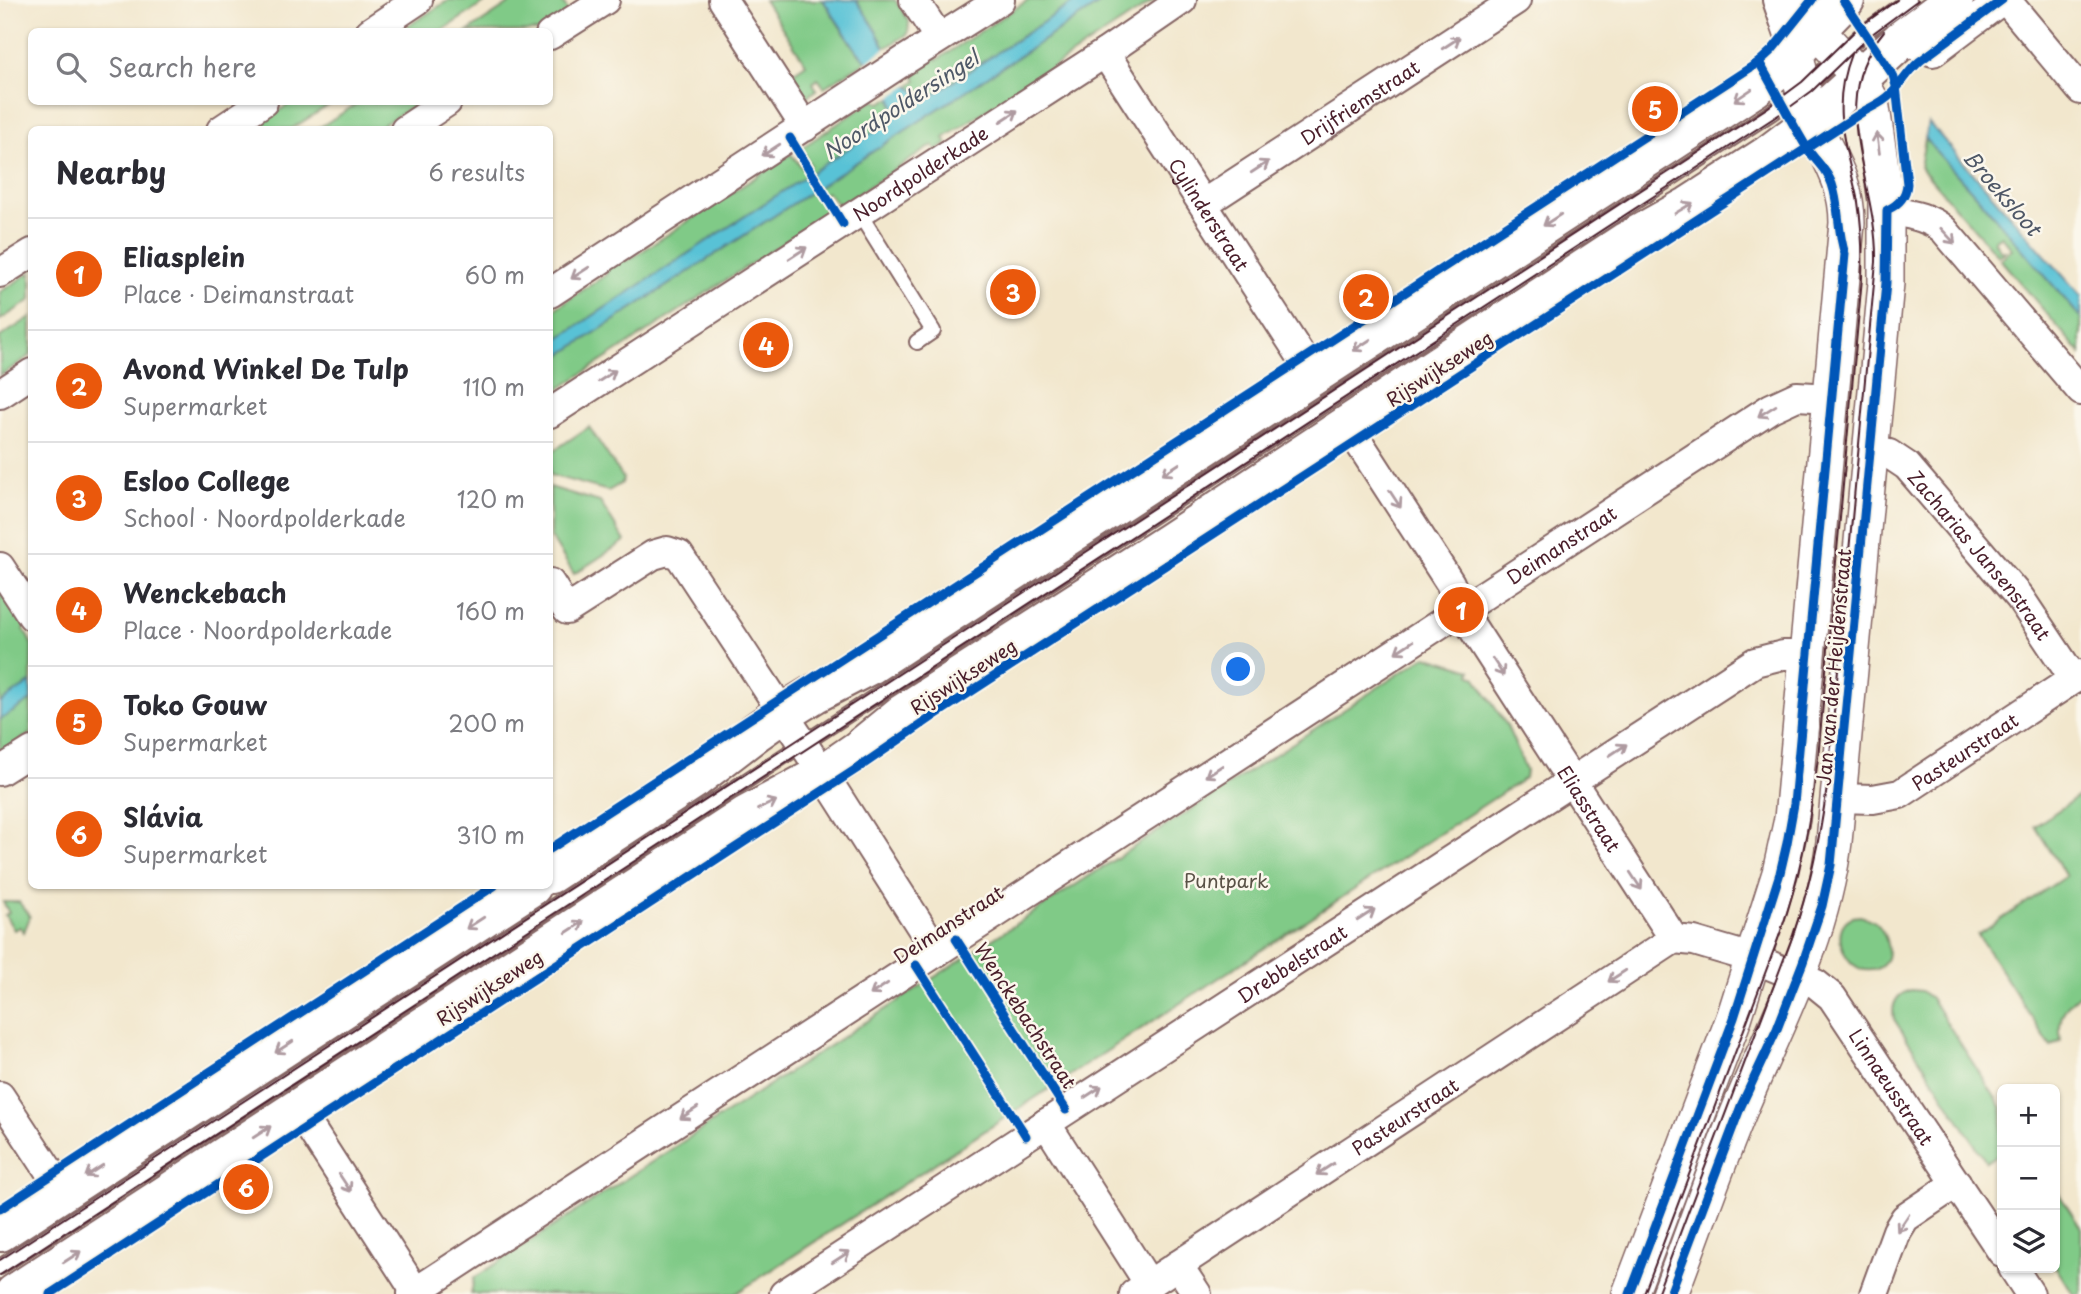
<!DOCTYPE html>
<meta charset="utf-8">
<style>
:root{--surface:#fff;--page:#f7f7f7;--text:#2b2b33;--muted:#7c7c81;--line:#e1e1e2;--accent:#ea580c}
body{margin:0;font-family:"Playpen Sans",sans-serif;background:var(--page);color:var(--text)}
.controls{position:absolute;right:21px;bottom:21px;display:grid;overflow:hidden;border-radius:10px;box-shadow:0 2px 5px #0004}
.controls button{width:63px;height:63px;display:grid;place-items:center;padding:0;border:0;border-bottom:2px solid var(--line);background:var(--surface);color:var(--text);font:35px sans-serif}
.you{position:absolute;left:1239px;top:670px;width:24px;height:24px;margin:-18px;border:5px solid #fff;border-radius:50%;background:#1a73e8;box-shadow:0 0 0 10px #1a73e833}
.badge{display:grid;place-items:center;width:46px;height:46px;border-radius:50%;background:var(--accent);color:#fff;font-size:23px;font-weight:700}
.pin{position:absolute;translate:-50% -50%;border:4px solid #fff;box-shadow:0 2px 7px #0006}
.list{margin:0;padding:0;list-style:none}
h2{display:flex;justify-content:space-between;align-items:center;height:91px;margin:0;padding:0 28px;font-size:30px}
h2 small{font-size:23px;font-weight:400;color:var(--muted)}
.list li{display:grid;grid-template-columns:46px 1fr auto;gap:21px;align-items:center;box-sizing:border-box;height:112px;padding:0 28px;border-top:2px solid var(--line)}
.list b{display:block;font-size:26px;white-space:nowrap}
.list p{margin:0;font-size:23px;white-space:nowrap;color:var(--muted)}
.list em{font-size:23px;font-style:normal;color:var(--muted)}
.icon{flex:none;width:38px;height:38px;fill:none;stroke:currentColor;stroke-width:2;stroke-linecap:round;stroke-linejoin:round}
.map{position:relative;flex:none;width:2081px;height:1294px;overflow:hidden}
.search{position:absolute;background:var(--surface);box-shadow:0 2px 5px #0004;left:28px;top:28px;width:525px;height:77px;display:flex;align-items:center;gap:18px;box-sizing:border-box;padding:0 24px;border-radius:10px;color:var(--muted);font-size:26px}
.panel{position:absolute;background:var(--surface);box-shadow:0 2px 5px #0004;left:28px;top:126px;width:525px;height:763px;border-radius:10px}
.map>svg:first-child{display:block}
.green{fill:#80ca87;stroke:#657459;stroke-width:2}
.water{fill:#59c2d6;stroke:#527080;stroke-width:2}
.pier{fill:#f2e7cd}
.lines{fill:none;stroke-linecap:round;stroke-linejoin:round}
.service-casing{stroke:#856564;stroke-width:18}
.minor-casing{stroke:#856564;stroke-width:32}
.tertiary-casing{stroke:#856564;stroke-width:38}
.secondary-casing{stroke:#856564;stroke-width:42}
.service{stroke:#fff;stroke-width:14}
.minor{stroke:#fff;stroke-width:28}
.tertiary{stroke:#fff;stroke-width:35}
.secondary{stroke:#fff;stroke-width:38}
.tram{stroke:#4a1f2b;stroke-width:2}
.cycleway-casing{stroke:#fbf7ec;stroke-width:13}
.cycleway{stroke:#0057b8;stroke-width:9}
.oneway{stroke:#ae9aa0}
.labels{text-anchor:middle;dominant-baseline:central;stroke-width:5;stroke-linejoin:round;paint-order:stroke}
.street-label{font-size:19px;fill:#4a1f2b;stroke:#fbf7ec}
.park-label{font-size:19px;fill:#5a5247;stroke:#fbf7ec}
.water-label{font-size:21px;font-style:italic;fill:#4f5867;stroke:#fbf7ec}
</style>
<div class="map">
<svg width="2081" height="1294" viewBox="0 0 2081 1294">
<rect width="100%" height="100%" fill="#fbf7ec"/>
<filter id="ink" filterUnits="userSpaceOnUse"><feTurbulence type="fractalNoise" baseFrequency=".0143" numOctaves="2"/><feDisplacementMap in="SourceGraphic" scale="14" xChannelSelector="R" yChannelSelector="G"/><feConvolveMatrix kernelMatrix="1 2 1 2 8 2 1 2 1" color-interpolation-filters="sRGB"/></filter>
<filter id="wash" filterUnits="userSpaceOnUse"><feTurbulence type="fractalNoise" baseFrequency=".00686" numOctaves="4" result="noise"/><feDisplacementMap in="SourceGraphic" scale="28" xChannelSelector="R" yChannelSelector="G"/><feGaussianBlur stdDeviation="1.57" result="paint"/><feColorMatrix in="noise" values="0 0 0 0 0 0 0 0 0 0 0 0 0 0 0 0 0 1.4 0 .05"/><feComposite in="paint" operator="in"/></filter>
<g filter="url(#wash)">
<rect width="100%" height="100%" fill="#f2e7cd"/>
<g class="green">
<polygon points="449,0 489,0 441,31 400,31"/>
<polygon points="515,0 561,0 570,14 544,31 467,32"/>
<polygon points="764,0 823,0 856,51 867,61 824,87 818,79 813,83 817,90 800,101 785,78 806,64"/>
<polygon points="856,0 895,0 909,21 908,34 884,49 880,38"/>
<path d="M1028 0H1077L934 94C923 97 916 94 909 86L917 80 909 67 932 53 937 60Z"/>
<polygon points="1105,0 1155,0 1009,96 1012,102 1005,107 1000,101 944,138 947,144 937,150 933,145 839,206 827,192 821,196 829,213 550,395 550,362"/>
<polygon points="891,97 895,110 889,123 550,344 550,312 607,274 603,267 622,255 627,261 791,154 804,170 810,165 801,148 873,100 881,103"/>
<polygon points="293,102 334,102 291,129 265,129 261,122"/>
<polygon points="360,102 419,102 376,129 317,129"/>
<polygon points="1925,139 1982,202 2081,318 2081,354 2000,259 2012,249 2001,236 1994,241 2001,251 2005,251 1998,256 1920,167"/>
<polygon points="31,272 31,300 0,320 0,292"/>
<polygon points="31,317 31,355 0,376 0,337"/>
<polygon points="589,427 623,478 622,483 608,491 550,475 550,453"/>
<polygon points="550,487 600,502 625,541 574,574 550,536"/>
<polygon points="0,584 25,625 24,629 32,645 31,682 0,703"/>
<polygon points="1426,656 1471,670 1470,674 1476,678 1507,726 1526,770 1525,778 735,1294 471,1294 474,1278"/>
<polygon points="31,700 31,733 0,754 0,720"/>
<path d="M2081 795V993C2064 1005 2057 1019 2061 1040L2051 1047 1978 935 2066 876 2035 826Z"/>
<polygon points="3,902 19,902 30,917 24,932 20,927 14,930 5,915 9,913"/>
<path d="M1860 916C1865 917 1870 919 1875 922 1887 932 1896 962 1876 969 1844 980 1823 917 1860 916Z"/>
<path d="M1911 990 1921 991 1931 998 2002 1108V1152L1986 1162 1894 1019C1891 1004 1897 994 1911 990Z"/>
<polygon points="2055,1188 2081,1228 2081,1294 2073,1294 2055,1266"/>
</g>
<g class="water">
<path d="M823 0H856C864 12 874 25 880 38 890 57 907 102 934 94L1077 0H1105L550 362V344L890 121 895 110 891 97 867 61 857 51Z"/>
<polygon points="1928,122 2081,296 2081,318 1982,202 1925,139"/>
<polygon points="31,682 31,700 0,720 0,703"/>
</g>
<polygon class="pier" points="887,47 911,84 888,99 864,63"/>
</g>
<g filter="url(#ink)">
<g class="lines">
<defs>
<g id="service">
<polyline points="859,213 933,331 917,342"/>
<polyline points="0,1267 1771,113 1804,89 1862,34 1909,0"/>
</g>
<g id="minor">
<polyline points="723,0 805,127"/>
<polyline points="914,0 939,38"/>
<polyline points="1777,0 1795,52"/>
<polyline points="1795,0 1817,31"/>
<polyline points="2006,0 2081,90"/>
<polyline points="370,32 418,0"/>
<polyline points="550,35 605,0"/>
<polyline points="1901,40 1933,52 2002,0"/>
<path id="s1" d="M1105 53 1314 376"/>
<polyline points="221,130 263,102"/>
<polyline points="405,130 447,102"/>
<path id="s2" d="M1203 204 1516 0"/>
<path d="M1887 210C1907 214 1928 216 1944 230L2081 391"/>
<polyline points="0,273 32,253"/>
<polyline points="550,293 905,60 1000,0"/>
<polyline points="0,394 32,373"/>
<path id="s3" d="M550 413 1105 53 1182 0"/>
<path id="s4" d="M1347 424 1450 583 1461 610 1674 939"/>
<path id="s5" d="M1870 450 1889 454 1907 466 2020 598 2074 679"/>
<polyline points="0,567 32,616"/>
<polyline points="550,583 567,610 653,555 667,551 679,555 831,786 937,952"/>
<polyline points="0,771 32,751"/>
<path id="s6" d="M1838 798 1873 799 1900 794 2081 674"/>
<path id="s7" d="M1674 939 1694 941 1752 958 1816 984 1832 997 2002 1252"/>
<polyline points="0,1096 63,1192"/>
<polyline points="298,1109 417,1294"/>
<polyline points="1046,1123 1149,1284"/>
<polyline points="1178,1265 1197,1294"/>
<polyline points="2013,1268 2030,1294"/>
<path id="s8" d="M412 1294 1771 408 1797 396 1831 398"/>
<path id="s9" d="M784 1294 1755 662 1783 655H1808"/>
<path id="s10" d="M1134 1294 1674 939"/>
<polyline points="1874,1294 1897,1231 1905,1218 1957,1183"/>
</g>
<g id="tertiary">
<path d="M1630 1294 1734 1018 1780 873 1792 819 1847 223C1847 180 1828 158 1812 121 1803 100 1801 74 1795 52"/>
<path d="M1670 1294C1694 1231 1716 1166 1742 1104 1779 1017 1822 938 1834 842L1886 283V201L1871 101 1857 74 1817 31"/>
</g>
<g id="secondary">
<polyline points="550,874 696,778 756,732 783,713 814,694 870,665 1754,88 1778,69 1845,0"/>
<polyline points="0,1232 532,886"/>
<polyline points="14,1294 747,815 823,774 858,750 902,714 1170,542 1625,242 1689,206 1768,155 1809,124 1901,40 1954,0"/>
</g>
</defs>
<use href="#service" class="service-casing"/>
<use href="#minor" class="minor-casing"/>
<use href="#tertiary" class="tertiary-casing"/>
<use href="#secondary" class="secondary-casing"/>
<use href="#service" class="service"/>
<use href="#minor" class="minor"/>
<use href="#tertiary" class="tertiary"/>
<use href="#secondary" class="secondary"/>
<g class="tram">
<polyline points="0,1260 1767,108 1802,82 1858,28 1897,0"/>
<polyline points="0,1275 1786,110 1812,91 1868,37 1918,0"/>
<path d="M1644 1294 1781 931C1801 874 1811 818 1818 758L1862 278C1863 252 1862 228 1858 202 1847 148 1829 110 1851 54"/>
<path d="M1657 1294 1793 935C1810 886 1820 838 1827 787L1876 262C1878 180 1823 104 1884 31"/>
</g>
<defs>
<g id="cycleway">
<polyline points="790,138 843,224"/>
<polyline points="550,849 1759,62 1772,50 1812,0"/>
<polyline points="956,939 1066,1110"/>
<polyline points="916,965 1026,1136"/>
<polyline points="0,1209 494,886"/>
<path d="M50 1294 858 768 935 715 1861 113C1871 107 1882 103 1890 95 1901 85 1908 71 1920 61L2002 0"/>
<path d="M1630 1294 1734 1018 1780 873 1787 843 1794 804 1845 254C1837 231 1840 207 1832 184 1827 169 1815 161 1807 148 1790 120 1775 90 1759 62"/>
<path d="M1670 1294 1741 1106 1777 1029 1803 962 1822 906 1831 865 1886 283 1887 210C1898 205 1906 197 1907 184L1896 86 1893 75 1843 0"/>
</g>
</defs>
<use href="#cycleway" class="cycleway-casing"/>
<use href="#cycleway" class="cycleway"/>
</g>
<defs><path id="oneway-shaft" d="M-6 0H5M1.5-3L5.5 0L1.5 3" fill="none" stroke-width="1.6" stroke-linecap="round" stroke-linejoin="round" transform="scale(1.75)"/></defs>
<g class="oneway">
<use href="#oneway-shaft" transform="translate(1451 43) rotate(-33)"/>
<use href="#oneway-shaft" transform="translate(1743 95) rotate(146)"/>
<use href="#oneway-shaft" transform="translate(1009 116) rotate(-33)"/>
<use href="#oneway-shaft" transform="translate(1878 143) rotate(-98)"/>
<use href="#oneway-shaft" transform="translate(771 150) rotate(147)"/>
<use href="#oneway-shaft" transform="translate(1260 167) rotate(-33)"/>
<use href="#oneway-shaft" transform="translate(1684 208) rotate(-31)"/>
<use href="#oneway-shaft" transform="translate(1552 220) rotate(147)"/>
<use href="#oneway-shaft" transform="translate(1948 236) rotate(47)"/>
<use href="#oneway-shaft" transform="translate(798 253) rotate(-33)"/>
<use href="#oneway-shaft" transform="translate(580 273) rotate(147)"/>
<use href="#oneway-shaft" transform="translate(1362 345) rotate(147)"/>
<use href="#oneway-shaft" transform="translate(607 376) rotate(-33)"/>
<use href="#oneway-shaft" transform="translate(1767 411) rotate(148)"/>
<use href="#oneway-shaft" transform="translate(1171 469) rotate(147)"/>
<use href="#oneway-shaft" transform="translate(1395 499) rotate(57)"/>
<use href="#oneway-shaft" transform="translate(1404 647) rotate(147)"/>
<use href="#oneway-shaft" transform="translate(1498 667) rotate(57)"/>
<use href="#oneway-shaft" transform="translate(1618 750) rotate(-33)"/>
<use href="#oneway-shaft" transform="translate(1214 771) rotate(147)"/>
<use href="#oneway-shaft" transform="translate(767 805) rotate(-26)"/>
<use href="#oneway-shaft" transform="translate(1636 881) rotate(57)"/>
<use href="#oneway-shaft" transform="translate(1366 915) rotate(-33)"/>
<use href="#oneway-shaft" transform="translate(475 923) rotate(147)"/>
<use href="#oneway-shaft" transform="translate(575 927) rotate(-33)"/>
<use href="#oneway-shaft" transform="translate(1617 976) rotate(147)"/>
<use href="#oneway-shaft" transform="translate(879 989) rotate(147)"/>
<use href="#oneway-shaft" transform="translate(284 1047) rotate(147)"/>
<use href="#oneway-shaft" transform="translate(1093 1092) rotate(-33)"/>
<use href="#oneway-shaft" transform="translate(689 1113) rotate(147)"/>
<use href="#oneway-shaft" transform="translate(262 1132) rotate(-33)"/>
<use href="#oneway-shaft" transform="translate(1325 1169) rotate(147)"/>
<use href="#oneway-shaft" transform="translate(94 1171) rotate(147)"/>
<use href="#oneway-shaft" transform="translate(345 1183) rotate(57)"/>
<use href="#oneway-shaft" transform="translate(1903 1223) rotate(124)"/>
<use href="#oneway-shaft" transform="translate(72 1257) rotate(-33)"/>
<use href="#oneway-shaft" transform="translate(841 1257) rotate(-33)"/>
</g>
</g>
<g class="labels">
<g class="street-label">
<text stroke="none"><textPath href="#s2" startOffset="187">Drijfriemstraat</textPath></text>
<text stroke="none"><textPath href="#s3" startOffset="441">Noordpolderkade</textPath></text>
<text stroke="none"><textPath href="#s1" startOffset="192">Cylinderstraat</textPath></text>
<text transform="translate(1439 368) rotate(-33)">Rijswijkseweg</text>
<text stroke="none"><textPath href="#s8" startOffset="1372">Deimanstraat</textPath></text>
<text stroke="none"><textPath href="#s5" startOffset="156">Zacharias Jansenstraat</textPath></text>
<text transform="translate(1833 667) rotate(-85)">Jan van der Heijdenstraat</text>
<text transform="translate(963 676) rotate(-33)">Rijswijkseweg</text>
<text stroke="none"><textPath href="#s6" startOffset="140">Pasteurstraat</textPath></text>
<text stroke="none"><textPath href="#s4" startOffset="455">Eliasstraat</textPath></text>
<text transform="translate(948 924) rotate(-33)">Deimanstraat</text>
<text stroke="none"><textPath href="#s9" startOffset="606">Drebbelstraat</textPath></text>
<text transform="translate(489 987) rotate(-33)">Rijswijkseweg</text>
<text transform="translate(1026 1015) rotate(57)">Wenckebachstraat</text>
<text stroke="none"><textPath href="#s7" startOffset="278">Linnaeusstraat</textPath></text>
<text stroke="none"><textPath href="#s10" startOffset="324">Pasteurstraat</textPath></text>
</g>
<g class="park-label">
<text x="1226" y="880">Puntpark</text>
</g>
<g class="water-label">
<text transform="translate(900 104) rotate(-33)">Noordpoldersingel</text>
<text transform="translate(2003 192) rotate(49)">Broeksloot</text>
</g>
</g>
</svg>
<div class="controls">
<button>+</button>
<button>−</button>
<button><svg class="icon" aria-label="layers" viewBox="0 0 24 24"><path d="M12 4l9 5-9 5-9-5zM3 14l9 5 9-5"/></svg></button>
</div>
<div class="you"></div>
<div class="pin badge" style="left:1461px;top:610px">1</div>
<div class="pin badge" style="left:1366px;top:297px">2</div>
<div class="pin badge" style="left:1013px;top:292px">3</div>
<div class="pin badge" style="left:766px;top:345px">4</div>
<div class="pin badge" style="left:1655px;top:109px">5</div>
<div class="pin badge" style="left:246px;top:1187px">6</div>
<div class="search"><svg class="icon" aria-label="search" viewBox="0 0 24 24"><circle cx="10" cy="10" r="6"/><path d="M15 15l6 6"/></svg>Search here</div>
<section class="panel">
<h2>Nearby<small>6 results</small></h2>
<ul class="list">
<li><span class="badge">1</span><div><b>Eliasplein</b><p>Place · Deimanstraat</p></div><em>60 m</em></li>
<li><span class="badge">2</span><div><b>Avond Winkel De Tulp</b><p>Supermarket</p></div><em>110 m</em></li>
<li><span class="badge">3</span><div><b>Esloo College</b><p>School · Noordpolderkade</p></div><em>120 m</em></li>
<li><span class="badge">4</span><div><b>Wenckebach</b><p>Place · Noordpolderkade</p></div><em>160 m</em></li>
<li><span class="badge">5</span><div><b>Toko Gouw</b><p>Supermarket</p></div><em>200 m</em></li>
<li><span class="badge">6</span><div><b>Slávia</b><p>Supermarket</p></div><em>310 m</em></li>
</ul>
</section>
</div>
